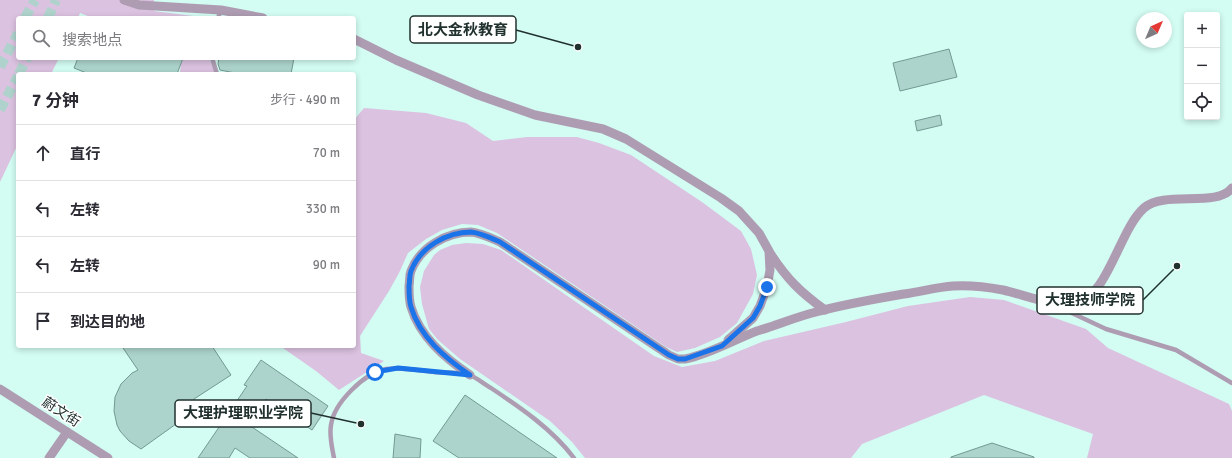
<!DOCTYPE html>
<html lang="zh">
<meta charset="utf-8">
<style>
:root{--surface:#fff;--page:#f2f2f3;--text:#2b2b33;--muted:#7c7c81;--line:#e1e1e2}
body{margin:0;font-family:Signika,"Noto Sans SC",sans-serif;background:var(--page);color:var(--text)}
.controls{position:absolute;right:12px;top:12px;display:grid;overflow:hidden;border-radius:4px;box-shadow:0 2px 6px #0003}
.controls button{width:36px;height:36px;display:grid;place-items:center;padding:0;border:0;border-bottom:1px solid var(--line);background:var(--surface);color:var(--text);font:20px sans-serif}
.compass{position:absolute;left:1136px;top:12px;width:36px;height:36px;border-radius:50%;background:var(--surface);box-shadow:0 2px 6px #0003;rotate:44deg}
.stop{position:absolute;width:12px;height:12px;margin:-9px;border:3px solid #1a73e8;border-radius:50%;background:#fff}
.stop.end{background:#1a73e8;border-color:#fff;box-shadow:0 1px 4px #0008}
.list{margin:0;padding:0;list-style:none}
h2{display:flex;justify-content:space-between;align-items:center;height:52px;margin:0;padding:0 16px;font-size:17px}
h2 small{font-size:13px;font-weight:400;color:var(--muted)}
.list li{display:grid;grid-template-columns:26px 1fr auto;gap:12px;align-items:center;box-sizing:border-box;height:56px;padding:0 16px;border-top:1px solid var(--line)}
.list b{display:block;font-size:15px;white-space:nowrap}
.list em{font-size:13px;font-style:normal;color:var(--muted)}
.icon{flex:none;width:22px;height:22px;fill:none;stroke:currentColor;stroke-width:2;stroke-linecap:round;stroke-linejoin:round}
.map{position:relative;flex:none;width:1232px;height:458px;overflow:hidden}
.search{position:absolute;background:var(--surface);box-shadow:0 2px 6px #0003;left:16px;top:16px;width:340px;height:44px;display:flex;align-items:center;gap:10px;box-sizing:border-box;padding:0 14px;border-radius:4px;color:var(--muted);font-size:15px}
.panel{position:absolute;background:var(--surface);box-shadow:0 2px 6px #0003;left:16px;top:72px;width:340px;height:276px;border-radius:4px}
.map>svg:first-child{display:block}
.green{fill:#dbc2e0}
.building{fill:#acd4cc;stroke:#739a92}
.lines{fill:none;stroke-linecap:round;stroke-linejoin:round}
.secondary-tunnel{stroke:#afd3cc;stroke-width:10;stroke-dasharray:10 5;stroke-linecap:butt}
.lane{stroke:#ae9db2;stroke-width:4.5}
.street{stroke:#ae9db2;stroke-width:9}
.route{stroke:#1a73e8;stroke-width:5}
.labels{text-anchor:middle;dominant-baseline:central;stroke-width:3;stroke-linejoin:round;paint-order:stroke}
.street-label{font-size:14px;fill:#21312e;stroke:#fff}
.leader{fill:none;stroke:#21312e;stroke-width:1.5}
.callout-dot{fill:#21312e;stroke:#fff;stroke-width:1.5}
.callout{fill:#fff;stroke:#21312e;stroke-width:1.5}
.callout-label{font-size:15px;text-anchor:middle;font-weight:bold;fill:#21312e}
</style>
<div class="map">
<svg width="1232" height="458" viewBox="0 0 1232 458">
<rect width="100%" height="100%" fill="#d3fcf3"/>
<g class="green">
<polygon points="0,0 154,0 154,11 209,18 93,18 80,13 78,18 18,18 18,58 59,58 51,74 18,74 18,144 0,182"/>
<polygon points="181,58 209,58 216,74 180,74"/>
<polygon points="364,108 426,113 466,123 493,141 527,137 577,137 599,143 631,155 702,202 741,231 751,249 757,275 753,294 737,323 720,337 695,348 677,352 666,347 497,233 478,225 462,224 442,230 426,239 408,253 399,273 389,291 360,336 361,353 384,361 339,390 316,371 280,346 354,346 354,120"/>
<polygon points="466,243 483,244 501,250 654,356 682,367 715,361 764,341 846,322 908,306 970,297 1004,300 1086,329 1108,348 1229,404 1232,411 1232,458 1087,458 1093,434 984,395 862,444 851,458 585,458 572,442 550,421 460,359 438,340 429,329 422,304 420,287 424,271 434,255 440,250 452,245"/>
</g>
<g class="building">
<polygon points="949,49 957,77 900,91 893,63"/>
<polygon points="78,58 183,58 177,74 89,74 74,68"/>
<polygon points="219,58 294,58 291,74 240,74 220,70 218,64"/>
<polygon points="940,115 942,125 917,131 915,121"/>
<polygon points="127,346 212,346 231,375 194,399 190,414 141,449 129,441 120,431 117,425 114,411 115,397 121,384 132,373 138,370 123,348"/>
<polygon points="261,360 328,406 312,430 266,399 249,425 298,458 250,458 235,448 229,458 198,458 247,386 244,385"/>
<polygon points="465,395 557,458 459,458 433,441"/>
<polygon points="395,434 421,439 420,458 393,458"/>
<polygon points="992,443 1034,457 1034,458 951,458 951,457"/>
</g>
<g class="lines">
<g class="secondary-tunnel">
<polyline points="25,18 35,0"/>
<polyline points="48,18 56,0"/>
<polyline points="0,67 18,33"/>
<polyline points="19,74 27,58"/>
<polyline points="0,110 18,76"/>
</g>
<g class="lane">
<polyline points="218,18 221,10"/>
<polyline points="212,58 217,74"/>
<polyline points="1059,307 1106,329 1176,350 1232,383"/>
<path d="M334 458C332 447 329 436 331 425 334 403 364 373 386 369 401 367 418 370 434 372 443 373 462 372 470 375 477 378 484 384 491 388 521 408 552 429 574 458"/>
</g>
<g class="street">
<polyline points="124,0 139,5 221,10 263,18"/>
<polyline points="354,39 396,60 478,95 535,115 603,129 626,139 721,198 739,211 759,233 769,251 770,270 767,287 760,306 753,318 728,340"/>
<path d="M770 253C787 279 800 292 825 310"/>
<path d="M470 375C445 358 420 337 411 307 409 301 409 293 409 286 410 281 409 276 411 271 420 247 447 232 471 232 481 233 491 238 500 242L669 355 678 359H685C710 354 733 340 757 331 777 325 796 317 816 312 845 304 875 299 904 294 920 292 937 287 953 286 969 285 987 287 1003 290 1022 294 1057 308 1075 304 1108 297 1119 230 1144 208 1164 190 1217 208 1232 188"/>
<polyline points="0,389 108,458"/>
<polyline points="49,458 67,432"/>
</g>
</g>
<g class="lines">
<path class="route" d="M375 372 398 368 470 375C445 358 420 337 411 307 409 301 409 293 409 286 410 281 409 276 411 271 420 247 447 232 471 232 481 233 491 238 500 242L669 355 678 359H685L722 346 753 318 760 306 767 287"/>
</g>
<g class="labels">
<g class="street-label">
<text transform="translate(61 412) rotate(33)">蔚文街</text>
</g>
</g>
<path class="leader" d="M578 47L516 30M1177 266L1143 300M361 424L311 413"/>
<g class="callout-dot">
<circle cx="578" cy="47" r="4"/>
<circle cx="1177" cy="266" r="4"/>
<circle cx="361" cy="424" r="4"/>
</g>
<g class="callout">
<rect x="410" y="16" width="106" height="27" rx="4"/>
<rect x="1037" y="287" width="106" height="27" rx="4"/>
<rect x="175" y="400" width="136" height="27" rx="4"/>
</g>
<g class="callout-label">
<text x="463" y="35">北大金秋教育</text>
<text x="1090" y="305">大理技师学院</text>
<text x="243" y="418">大理护理职业学院</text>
</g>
</svg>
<div class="controls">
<button>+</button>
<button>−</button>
<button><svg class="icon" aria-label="locate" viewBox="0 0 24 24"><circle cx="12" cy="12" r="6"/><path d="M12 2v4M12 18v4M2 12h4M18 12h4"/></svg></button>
</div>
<svg class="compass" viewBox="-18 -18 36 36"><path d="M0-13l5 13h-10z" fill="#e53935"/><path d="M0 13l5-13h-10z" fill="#7c7c81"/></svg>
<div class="stop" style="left:375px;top:372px"></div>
<div class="stop end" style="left:767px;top:287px"></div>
<div class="search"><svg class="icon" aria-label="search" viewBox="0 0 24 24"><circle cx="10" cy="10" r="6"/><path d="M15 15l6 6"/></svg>搜索地点</div>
<section class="panel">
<h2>7 分钟<small>步行 · 490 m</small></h2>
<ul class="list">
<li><svg class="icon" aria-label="ahead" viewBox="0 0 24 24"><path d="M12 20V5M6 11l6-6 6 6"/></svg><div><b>直行</b></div><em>70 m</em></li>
<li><svg class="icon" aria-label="left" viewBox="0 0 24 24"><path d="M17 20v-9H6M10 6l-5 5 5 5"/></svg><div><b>左转</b></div><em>330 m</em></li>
<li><svg class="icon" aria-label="left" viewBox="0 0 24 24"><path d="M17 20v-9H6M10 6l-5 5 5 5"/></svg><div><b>左转</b></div><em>90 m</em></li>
<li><svg class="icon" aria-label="arrive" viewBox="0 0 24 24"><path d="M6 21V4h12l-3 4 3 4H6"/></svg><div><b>到达目的地</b></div></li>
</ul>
</section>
</div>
